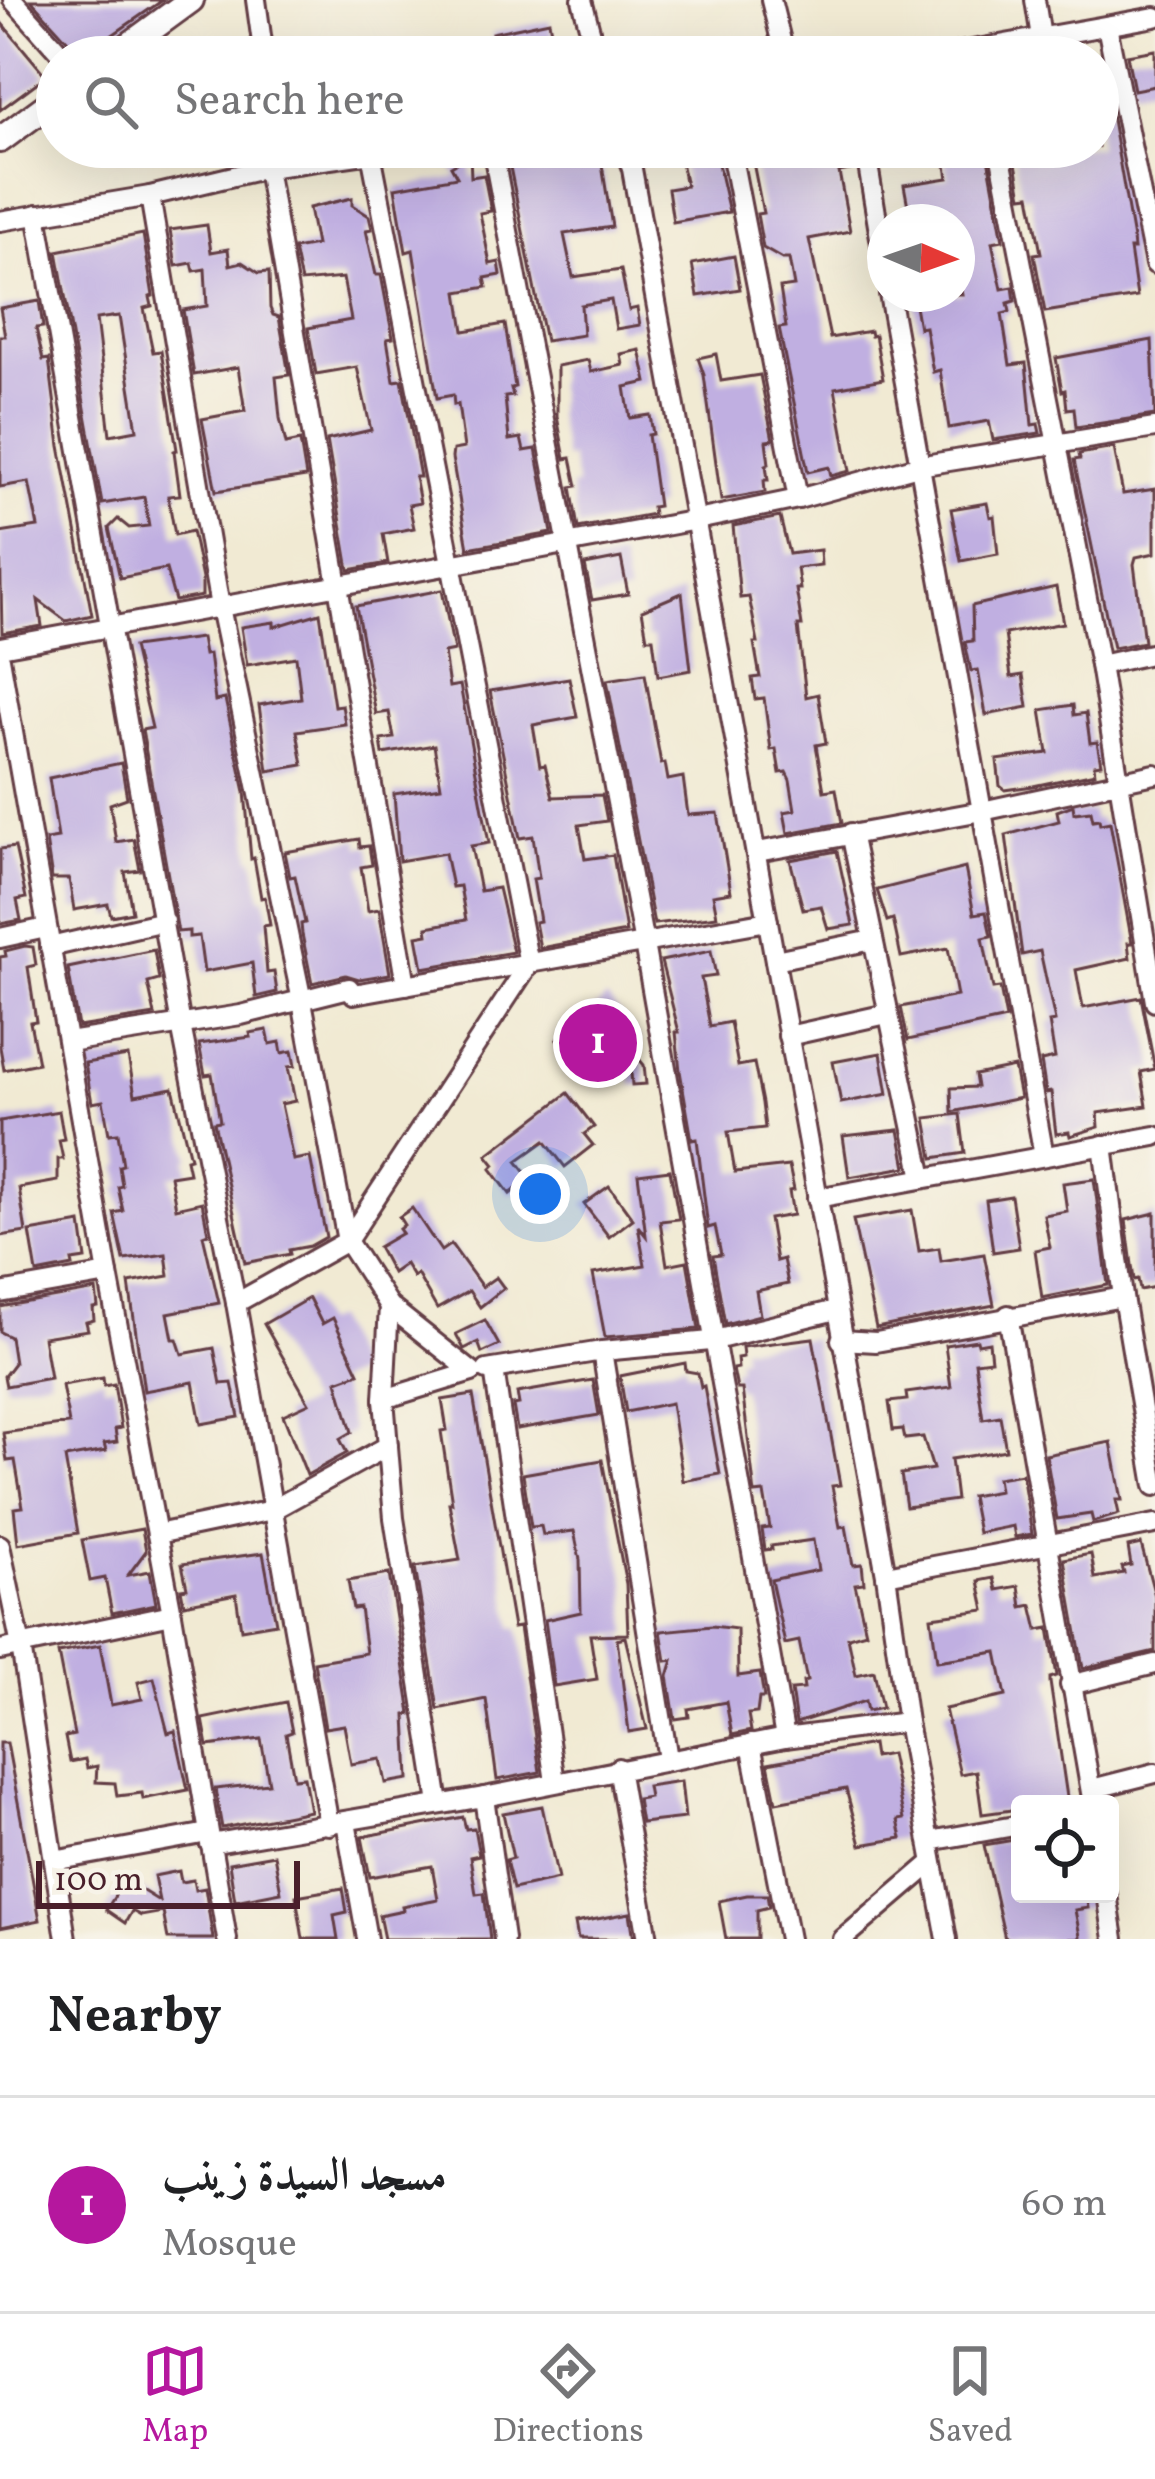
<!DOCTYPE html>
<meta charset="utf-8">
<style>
:root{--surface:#fff;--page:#f2f2f2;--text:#202124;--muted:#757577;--line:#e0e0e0;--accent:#b5179e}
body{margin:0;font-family:Vollkorn,Amiri,serif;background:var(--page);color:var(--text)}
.controls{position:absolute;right:36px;bottom:36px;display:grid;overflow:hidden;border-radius:12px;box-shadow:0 12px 48px #0002}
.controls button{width:108px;height:108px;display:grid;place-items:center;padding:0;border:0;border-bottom:3px solid var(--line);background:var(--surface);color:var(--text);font:60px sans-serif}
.compass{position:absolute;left:867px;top:204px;width:108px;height:108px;border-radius:50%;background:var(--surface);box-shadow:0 12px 48px #0002;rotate:92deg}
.scale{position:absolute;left:36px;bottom:30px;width:264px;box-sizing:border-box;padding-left:12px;border:6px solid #4a1f2b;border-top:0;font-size:33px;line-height:42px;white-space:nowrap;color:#4a1f2b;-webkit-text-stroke:9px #f7f3e8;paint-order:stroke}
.you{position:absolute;left:540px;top:1194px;width:42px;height:42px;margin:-30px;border:9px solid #fff;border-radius:50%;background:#1a73e8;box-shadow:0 0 0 18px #1a73e833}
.badge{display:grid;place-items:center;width:78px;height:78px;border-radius:50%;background:var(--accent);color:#fff;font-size:39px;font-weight:700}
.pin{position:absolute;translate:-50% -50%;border:6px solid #fff;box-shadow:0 3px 12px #0006}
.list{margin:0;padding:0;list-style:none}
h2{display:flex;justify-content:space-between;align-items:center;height:156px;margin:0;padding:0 48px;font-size:51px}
h2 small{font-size:39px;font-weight:400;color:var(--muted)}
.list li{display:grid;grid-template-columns:78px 1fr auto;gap:36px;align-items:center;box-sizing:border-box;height:216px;padding:0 48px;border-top:3px solid var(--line)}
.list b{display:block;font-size:45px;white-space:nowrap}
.list p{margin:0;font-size:39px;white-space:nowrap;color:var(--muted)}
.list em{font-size:39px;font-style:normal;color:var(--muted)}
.icon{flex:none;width:66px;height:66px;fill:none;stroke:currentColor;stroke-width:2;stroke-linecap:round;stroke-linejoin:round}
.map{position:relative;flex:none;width:1155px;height:1939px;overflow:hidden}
.search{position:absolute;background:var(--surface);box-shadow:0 12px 48px #0002;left:36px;right:36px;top:36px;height:132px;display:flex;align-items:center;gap:30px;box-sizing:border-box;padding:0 42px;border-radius:66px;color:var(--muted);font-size:45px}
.sheet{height:372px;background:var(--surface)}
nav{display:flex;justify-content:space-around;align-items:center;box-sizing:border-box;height:168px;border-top:3px solid var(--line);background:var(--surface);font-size:33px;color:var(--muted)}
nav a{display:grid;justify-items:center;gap:6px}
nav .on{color:var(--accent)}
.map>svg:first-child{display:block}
.building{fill:#c0afe1;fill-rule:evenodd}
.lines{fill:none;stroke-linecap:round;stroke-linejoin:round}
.minor-casing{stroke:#633d44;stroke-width:24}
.tertiary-casing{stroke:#633d44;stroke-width:30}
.minor{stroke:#fff;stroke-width:18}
.tertiary{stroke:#fff;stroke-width:24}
</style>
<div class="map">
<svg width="1155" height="1939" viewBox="0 0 1155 1939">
<rect width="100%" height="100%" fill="#f7f3e8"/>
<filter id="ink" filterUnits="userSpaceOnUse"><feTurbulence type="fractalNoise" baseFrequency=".00833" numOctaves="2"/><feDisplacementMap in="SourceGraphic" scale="24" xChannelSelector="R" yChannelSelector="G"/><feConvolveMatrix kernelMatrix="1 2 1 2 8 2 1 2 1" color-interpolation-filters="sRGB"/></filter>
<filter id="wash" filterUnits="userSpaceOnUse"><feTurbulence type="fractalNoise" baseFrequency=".004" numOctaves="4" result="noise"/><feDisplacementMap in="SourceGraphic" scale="48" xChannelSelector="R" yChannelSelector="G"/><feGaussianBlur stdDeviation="2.7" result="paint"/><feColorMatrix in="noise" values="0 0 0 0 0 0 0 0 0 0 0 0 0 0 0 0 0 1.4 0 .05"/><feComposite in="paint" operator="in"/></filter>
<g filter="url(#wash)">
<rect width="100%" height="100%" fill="#f1ead3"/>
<g id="blocks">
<g class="building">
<polygon points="31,0 163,0 85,54 78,52"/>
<polygon points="0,21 46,76 0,110"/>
<polygon points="549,21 556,57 497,57 492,33"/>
<polygon points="1155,50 1155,86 1134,90 1127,55"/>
<polygon points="1110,108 1133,239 1134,249 1130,249 1137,297 1045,312 1034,254 1041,253 1030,195 1022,196 1013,147 1098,147 1098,110"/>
<polygon points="678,147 714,147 729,212 673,222 668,189 686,186"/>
<polygon points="750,147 852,147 855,169 839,172 850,231 809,239 830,338 870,331 871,336 875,335 883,379 835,388 850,471 831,476 829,467 808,472 779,328 786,327 780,288 794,286 789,259 782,259 763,248 757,214 763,213"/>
<polygon points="943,147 986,147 1003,240 992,242 1002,289 1013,287 1015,301 1008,303 1010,312 1002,314 1010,365 1026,363 1032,425 1038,424 1040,433 993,440 989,421 949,428 940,370 933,372 925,327 919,328 913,294 962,294 957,267 957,222 952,222 950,211 910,217 904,185 948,178"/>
<polygon points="600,152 612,227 564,234 573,277 621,270 629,310 637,308 640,325 616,329 611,300 581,305 583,335 545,341 510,167"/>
<polygon points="470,155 471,177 484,175 491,211 480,213 490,264 499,262 501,275 485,278 487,287 458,292 464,331 505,324 515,387 511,388 513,396 505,397 509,440 521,438 524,451 536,449 552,533 468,548 452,458 453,450 464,448 458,404 454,405 453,395 437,398 413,250 406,252 395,188 457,177 451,166"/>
<polygon points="352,198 352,205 369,216 372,229 366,230 376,275 381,275 393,338 387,339 394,381 402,380 420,477 415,477 420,503 409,505 414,528 383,534 388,563 349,570 327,440 371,430 357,367 316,374 308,328 351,320 343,278 301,282 294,249 316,245 309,208"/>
<polygon points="207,225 211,252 228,249 230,265 242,262 259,273 269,272 270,308 273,315 279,317 289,375 276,377 280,418 286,444 300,441 306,477 216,491 202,419 245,411 238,367 194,375 183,310 207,306 205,269 194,271 192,263 176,266 170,230"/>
<path d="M143 234 153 296 150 297 152 306 144 308 153 352 161 351 177 450 174 451 180 495 168 496 175 535 192 531 202 579V596L175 601 166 569 120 578 109 528 118 519 129 528 149 526 144 497 102 504 57 251ZM119 316 137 430 110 435 96 319Z"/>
<polygon points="734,256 740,289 698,296 692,264"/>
<polygon points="39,301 43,327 36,328 43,360 49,359 60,446 92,615 66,621 38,600 42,626 2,633 0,533 38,527 29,482 0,487 0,336 5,336 0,308"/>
<polygon points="1152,340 1155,415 1076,427 1074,408 1067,409 1065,390 1062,391 1056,358"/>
<polygon points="640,350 647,382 625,387 630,418 650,415 653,434 648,435 658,506 652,507 653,514 578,528 571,487 577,486 571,458 565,459 557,416 557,366 588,360 591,372 623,365 621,354"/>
<polygon points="716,354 721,381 760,375 773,440 766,441 769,464 766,465 768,480 764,480 765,492 721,500 704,375 698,358"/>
<polygon points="1114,448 1123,494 1155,489 1155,553 1136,557 1134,564 1144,642 1113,648 1074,460 1080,459 1079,454"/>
<polygon points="987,503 990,517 994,516 998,554 961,561 951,509"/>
<polygon points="780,517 789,554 820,550 821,565 797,568 800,589 796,589 802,626 798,626 806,697 818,694 826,743 816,745 824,791 836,789 842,823 788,833 784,812 795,810 790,780 786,772 780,773 776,749 771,750 764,698 755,699 752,678 760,677 754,643 758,643 749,597 740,598 733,526"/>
<polygon points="621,558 628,594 592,600 585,565"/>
<polygon points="1056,587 1063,623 1005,634 1011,677 1023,675 1028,707 986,715 978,670 971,671 965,642 973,641 972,606"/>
<polygon points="442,590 454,651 444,653 449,687 460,685 489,843 471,846 480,891 498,888 513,952 423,968 417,936 428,934 427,927 466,920 460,886 452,887 445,853 399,861 394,794 441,787 434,745 383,754 381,740 394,738 389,712 376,714 356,606"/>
<polygon points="682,593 691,670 658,676 653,638 647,638 642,610"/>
<polygon points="320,613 334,706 342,705 345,724 297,731 303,765 268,771 259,705 301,698 296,657 247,665 241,627 274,622 274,627"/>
<polygon points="201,638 204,655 209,654 215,701 225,699 245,792 251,859 254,858 261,898 265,897 270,925 263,926 267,973 274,972 277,992 256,997 252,963 204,972 199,936 189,937 189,931 178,932 142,730 152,728 133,647"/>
<polygon points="645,674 661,764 665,763 668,780 683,777 688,815 718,813 731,892 713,895 717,916 654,924 607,680"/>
<polygon points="569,678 577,717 533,725 540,766 545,765 553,797 602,795 607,821 579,825 585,859 613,855 626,932 540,948 535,922 540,921 533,879 539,878 533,836 520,838 490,691"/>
<polygon points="1073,705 1074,715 1086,713 1090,743 1097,742 1101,764 1094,765 1095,773 1033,786 1005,790 1000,786 997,760 1048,753 1041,710"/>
<polygon points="121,763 127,798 110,804 116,842 134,839 140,870 125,872 132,912 111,916 108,904 74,910 69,879 52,879 46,840 58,838 49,778"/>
<polygon points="1073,805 1074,813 1091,811 1093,820 1099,819 1100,824 1110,822 1132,943 1128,943 1130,958 1076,970 1083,1008 1141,997 1155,1069 1141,1072 1147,1106 1098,1113 1099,1127 1070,1136 1069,1132 1056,1134 1051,1092 1046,1093 1041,1061 1055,1058 1049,1022 1055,1021 1040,951 1022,955 1006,835 1059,821 1057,811"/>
<polygon points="359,839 360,847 369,846 372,865 361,867 368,911 379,909 390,974 359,979 346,975 312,983 302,934 301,924 305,923 295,876 290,877 285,852"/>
<polygon points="15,847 26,898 17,900 21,920 0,924 0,849"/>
<polygon points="837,851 853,925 828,929 821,906 803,909 790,860"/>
<polygon points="965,868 974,914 986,912 991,936 983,938 993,989 1000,988 1006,1019 908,1040 901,1007 957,996 948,948 901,957 893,919 887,921 877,890"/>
<polygon points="25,946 33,947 36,965 28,967 36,1021 30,1022 38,1063 4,1070 0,1047 0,957 6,956 5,951"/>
<polygon points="154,950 159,980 148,983 155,1015 78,1027 68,968"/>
<polygon points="711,951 716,976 701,978 710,1026 730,1022 738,1066 754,1063 762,1103 765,1128 728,1132 735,1172 789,1166 794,1190 789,1191 793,1215 769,1219 776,1261 783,1259 788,1284 756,1291 760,1315 725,1324 713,1256 721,1255 715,1226 708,1228 697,1139 692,1140 680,1071 676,1032 679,1032 661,961"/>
<polygon points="607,998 640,1039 629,1047 644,1065 646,1084 632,1085 631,1073 618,1057 591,1080 557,1039"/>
<polygon points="267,1030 270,1044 280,1042 282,1053 292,1051 295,1066 288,1067 295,1101 281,1104 293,1160 310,1157 326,1237 310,1246 289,1250 290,1254 245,1263 214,1122 220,1121 212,1074 205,1075 199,1044 251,1037 250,1033"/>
<polygon points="881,1053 888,1094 841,1103 833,1062"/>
<polygon points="128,1056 135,1095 173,1088 190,1158 186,1159 189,1173 170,1176 176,1208 202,1202 208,1233 203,1235 219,1303 168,1313 173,1339 177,1339 182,1354 214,1348 221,1384 232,1383 239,1417 201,1424 193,1382 144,1391 129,1283 169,1276 166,1254 124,1260 114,1213 123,1211 118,1187 122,1186 119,1166 123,1165 118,1133 109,1134 103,1101 92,1103 85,1063"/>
<polygon points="1014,1067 1020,1098 952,1112 951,1088 977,1087 975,1075"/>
<polygon points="568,1093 594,1127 584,1134 593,1145 565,1167 545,1141 517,1161 530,1178 510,1194 491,1169 495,1165 487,1155"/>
<polygon points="59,1111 64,1139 59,1140 63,1159 58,1159 58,1181 19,1188 26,1232 0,1236 0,1121"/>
<polygon points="960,1114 965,1153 933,1158 926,1118"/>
<polygon points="899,1130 906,1167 849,1177 843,1136"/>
<polygon points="670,1170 679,1219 660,1221 667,1265 687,1261 699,1329 605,1337 593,1274 645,1265 638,1226 646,1236 638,1174"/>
<polygon points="1094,1179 1108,1285 1042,1298 1035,1250 1050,1247 1044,1215 1067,1211 1063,1183"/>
<polygon points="609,1186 633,1219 609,1237 584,1204"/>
<polygon points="1011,1196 1019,1248 993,1252 986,1200"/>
<polygon points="412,1208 441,1251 451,1244 482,1287 496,1277 504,1288 480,1307 469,1291 437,1309 417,1274 413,1277 405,1264 392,1273 378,1247 402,1233 399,1229 404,1225 399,1217"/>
<polygon points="912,1210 919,1251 939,1248 941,1261 984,1254 994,1305 876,1328 853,1220"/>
<polygon points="1155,1213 1155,1287 1140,1290 1138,1279 1134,1280 1126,1220"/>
<polygon points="81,1223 86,1259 72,1261 73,1266 37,1273 30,1232"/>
<polygon points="96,1290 98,1307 93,1308 94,1320 86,1322 88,1330 43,1337 50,1378 6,1386 4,1376 14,1363 10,1337 0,1332 0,1307"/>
<polygon points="309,1298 322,1324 333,1318 359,1373 337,1381 352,1432 340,1439 347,1453 307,1475 283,1415 309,1403 264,1324"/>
<polygon points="485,1320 499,1345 482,1353 478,1342 464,1349 456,1334"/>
<polygon points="813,1338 840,1485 832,1486 840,1527 846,1526 853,1565 862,1564 864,1583 855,1584 866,1632 848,1637 856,1675 874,1671 882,1708 867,1711 865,1701 796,1723 791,1690 804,1689 803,1682 807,1681 799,1641 785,1644 771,1580 818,1570 813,1540 771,1546 772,1549 765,1550 762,1529 770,1528 764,1493 755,1494 742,1389 737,1389 733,1369 738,1368 737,1358 743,1357 742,1347"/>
<polygon points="977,1340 978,1344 989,1342 991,1360 975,1362 983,1419 1000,1416 1006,1450 951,1459 956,1500 906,1507 901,1474 933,1469 923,1437 905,1439 903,1429 893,1430 889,1402 907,1400 906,1393 951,1387 945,1345"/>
<polygon points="685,1363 686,1371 698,1373 701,1387 704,1386 720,1474 683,1481 671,1403 626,1412 620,1376"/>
<polygon points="103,1378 104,1386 114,1384 121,1428 115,1429 117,1442 104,1444 106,1451 65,1458 78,1533 18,1544 14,1508 23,1507 15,1460 7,1461 3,1433 69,1424 62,1385"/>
<polygon points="593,1380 599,1415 517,1429 513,1405 519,1404 517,1393"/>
<polygon points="473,1395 513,1628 519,1627 540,1772 497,1780 486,1699 438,1709 415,1567 460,1560 449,1503 452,1503 441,1431 447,1430 442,1400"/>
<polygon points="1111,1442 1122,1500 1116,1500 1119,1514 1093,1522 1091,1514 1057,1519 1046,1455"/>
<polygon points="602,1460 626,1584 628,1634 590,1635 597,1679 554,1686 545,1620 581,1612 580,1560 574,1531 543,1535 541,1526 531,1527 523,1474"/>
<polygon points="1022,1474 1032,1534 1015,1537 1013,1526 978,1533 971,1496 999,1491 997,1478"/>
<polygon points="142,1529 146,1551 128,1575 150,1571 156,1604 112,1613 105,1578 90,1581 82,1540"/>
<polygon points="1141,1544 1155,1596 1155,1651 1083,1668 1064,1559 1091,1554 1095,1578 1124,1573 1122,1567 1131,1565 1128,1547"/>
<polygon points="263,1553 276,1623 241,1629 236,1594 184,1604 181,1589 187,1588 182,1564"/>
<polygon points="389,1574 411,1714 406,1715 409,1779 386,1783 381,1759 351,1764 344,1725 325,1728 314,1662 366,1653 360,1608 353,1609 348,1581"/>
<polygon points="994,1578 997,1590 1019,1586 1022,1607 1032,1605 1038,1630 1049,1628 1057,1676 1050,1678 1050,1682 1068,1804 1018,1804 1019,1809 982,1814 976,1771 960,1774 945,1709 1006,1696 997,1652 937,1661 931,1617 985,1610 979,1581"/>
<polygon points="712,1626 737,1629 738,1676 760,1673 764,1698 759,1698 757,1713 748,1714 751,1731 732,1735 726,1702 688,1709 689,1717 675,1719 668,1676 673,1660 666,1661 661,1631"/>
<polygon points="625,1637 647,1729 629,1732 617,1639"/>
<polygon points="100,1645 111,1705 142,1699 138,1682 154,1678 168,1733 175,1731 188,1790 143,1799 142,1793 117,1796 115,1783 96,1782 97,1766 87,1768 85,1759 70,1762 65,1737 74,1735 58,1653"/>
<polygon points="286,1702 292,1732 286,1734 294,1778 304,1777 310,1811 222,1828 215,1789 269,1783 261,1739 208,1746 203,1719"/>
<polygon points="0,1743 7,1743 40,1920 0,1928"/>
<polygon points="872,1744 874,1757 890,1754 904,1819 898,1820 902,1838 861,1845 846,1789 776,1802 768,1763"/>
<polygon points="681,1781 685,1818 641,1823 637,1799 649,1797 647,1786"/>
<polygon points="542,1806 558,1879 513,1889 506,1860 513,1858 503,1813"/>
<polygon points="463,1817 466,1829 474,1828 479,1855 470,1857 476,1894 484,1893 490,1939 384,1939 379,1915 403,1910 402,1906 438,1899 432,1866 370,1877 362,1837"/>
<polygon points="1020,1839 1020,1894 1086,1894 1088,1908 1075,1910 1080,1936 1077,1939 1005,1939 984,1845"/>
<polygon points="274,1855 281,1892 235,1901 229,1863"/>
<polygon points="179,1871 181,1882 193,1880 195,1890 205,1888 213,1939 168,1939 163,1912 141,1916 132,1911 125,1923 106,1910 125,1880 159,1901 154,1876"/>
<polygon points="343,1888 347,1912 334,1915 338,1939 303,1939 296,1896"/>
<polygon points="747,1895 767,1895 769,1907 757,1910 757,1939 726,1939 719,1901"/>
<polygon points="630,1913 634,1939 578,1939 575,1923"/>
</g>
</g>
</g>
<g filter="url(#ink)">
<use href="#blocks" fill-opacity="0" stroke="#633d44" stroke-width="3"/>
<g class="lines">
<defs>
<g id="minor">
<polyline points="13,0 64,57"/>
<polyline points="256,0 264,57"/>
<polyline points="582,0 597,57"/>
<polyline points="771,0 785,57"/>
<polyline points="1035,0 1041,37"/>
<polyline points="1107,26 1155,264"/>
<polyline points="933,57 1155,17"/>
<polyline points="492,147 644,944 785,1738 907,1722"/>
<polyline points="624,147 632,169 886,1575 907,1722 947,1939"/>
<polyline points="730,147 798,499"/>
<polyline points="865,147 885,268"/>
<polyline points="999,147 1100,665 1155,1002"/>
<polyline points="267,168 406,985"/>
<polyline points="150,196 220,607 302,1001 347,1241 389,1306 472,1372 384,1399 394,1518 439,1804"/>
<polyline points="37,214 181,1025 236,1303 329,1825"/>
<polyline points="0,221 150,196 267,168 414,147"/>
<polyline points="889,294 1044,1156"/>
<polyline points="0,647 697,520 798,499 918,466 1155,428"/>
<polyline points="0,658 108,1274 172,1614 227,1939"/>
<polyline points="1100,665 1155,653"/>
<polyline points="851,833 923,1178"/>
<polyline points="757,852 982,811 1155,774"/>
<polyline points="0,938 46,928"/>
<polyline points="50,947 164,921"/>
<polyline points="775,960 873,940"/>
<polyline points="788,1036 887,1014"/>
<polyline points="68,1042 241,1015 349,988 354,994 768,921"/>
<polyline points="1103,1145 1123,1297 1155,1486"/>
<polyline points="817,1198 1155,1136"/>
<polyline points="0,1293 108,1274"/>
<polyline points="236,1303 347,1241 529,964 371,153"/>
<polyline points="1008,1315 1093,1804"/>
<polyline points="841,1340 876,1342 1123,1297"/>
<polyline points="602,1351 668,1759"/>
<polyline points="494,1369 555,1782"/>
<polyline points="487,1370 602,1351 711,1341 836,1310"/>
<polyline points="384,1399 389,1306"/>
<polyline points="157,1534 272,1510 388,1446"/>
<polyline points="0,1545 21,1646 66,1939"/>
<polyline points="886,1575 1155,1524"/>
<polyline points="0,1650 172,1614"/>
<polyline points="1070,1685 1155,1664"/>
<polyline points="751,1744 789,1939"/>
<polyline points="618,1768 648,1939"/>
<polyline points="1092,1789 1155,1773"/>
<polyline points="484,1797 504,1939"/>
<polyline points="346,1822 367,1939"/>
<polyline points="930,1841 1020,1825"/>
<polyline points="210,1844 484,1797 785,1738"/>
<polyline points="54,1861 208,1833"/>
<polyline points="1107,1894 1114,1939"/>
<polyline points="843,1939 932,1863"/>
</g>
<g id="tertiary">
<polyline points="113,57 191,0"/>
<polyline points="0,140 57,98"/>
</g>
</defs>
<use href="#minor" class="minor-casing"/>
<use href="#tertiary" class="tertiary-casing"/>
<use href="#minor" class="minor"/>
<use href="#tertiary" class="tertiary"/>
</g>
</g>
</svg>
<div class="controls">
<button><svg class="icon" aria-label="locate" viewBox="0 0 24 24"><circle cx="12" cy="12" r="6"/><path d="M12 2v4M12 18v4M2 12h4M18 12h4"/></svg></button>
</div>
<svg class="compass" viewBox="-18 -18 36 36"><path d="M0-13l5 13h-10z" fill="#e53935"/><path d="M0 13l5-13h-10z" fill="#757577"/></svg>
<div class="scale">100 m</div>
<div class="you"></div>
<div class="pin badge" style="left:598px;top:1043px">1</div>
<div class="search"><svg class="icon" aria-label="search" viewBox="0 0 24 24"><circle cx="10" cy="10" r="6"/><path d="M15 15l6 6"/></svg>Search here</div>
</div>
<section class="sheet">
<h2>Nearby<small></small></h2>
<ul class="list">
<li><span class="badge">1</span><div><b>مسجد السيدة زينب</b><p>Mosque</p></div><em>60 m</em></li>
</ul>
</section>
<nav>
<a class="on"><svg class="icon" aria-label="map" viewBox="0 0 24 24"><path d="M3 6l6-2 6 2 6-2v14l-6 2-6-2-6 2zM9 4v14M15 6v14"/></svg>Map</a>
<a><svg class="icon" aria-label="directions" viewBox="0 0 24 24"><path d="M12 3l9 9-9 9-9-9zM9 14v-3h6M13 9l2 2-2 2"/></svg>Directions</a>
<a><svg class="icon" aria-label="saved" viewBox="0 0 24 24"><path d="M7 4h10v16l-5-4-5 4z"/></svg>Saved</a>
</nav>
